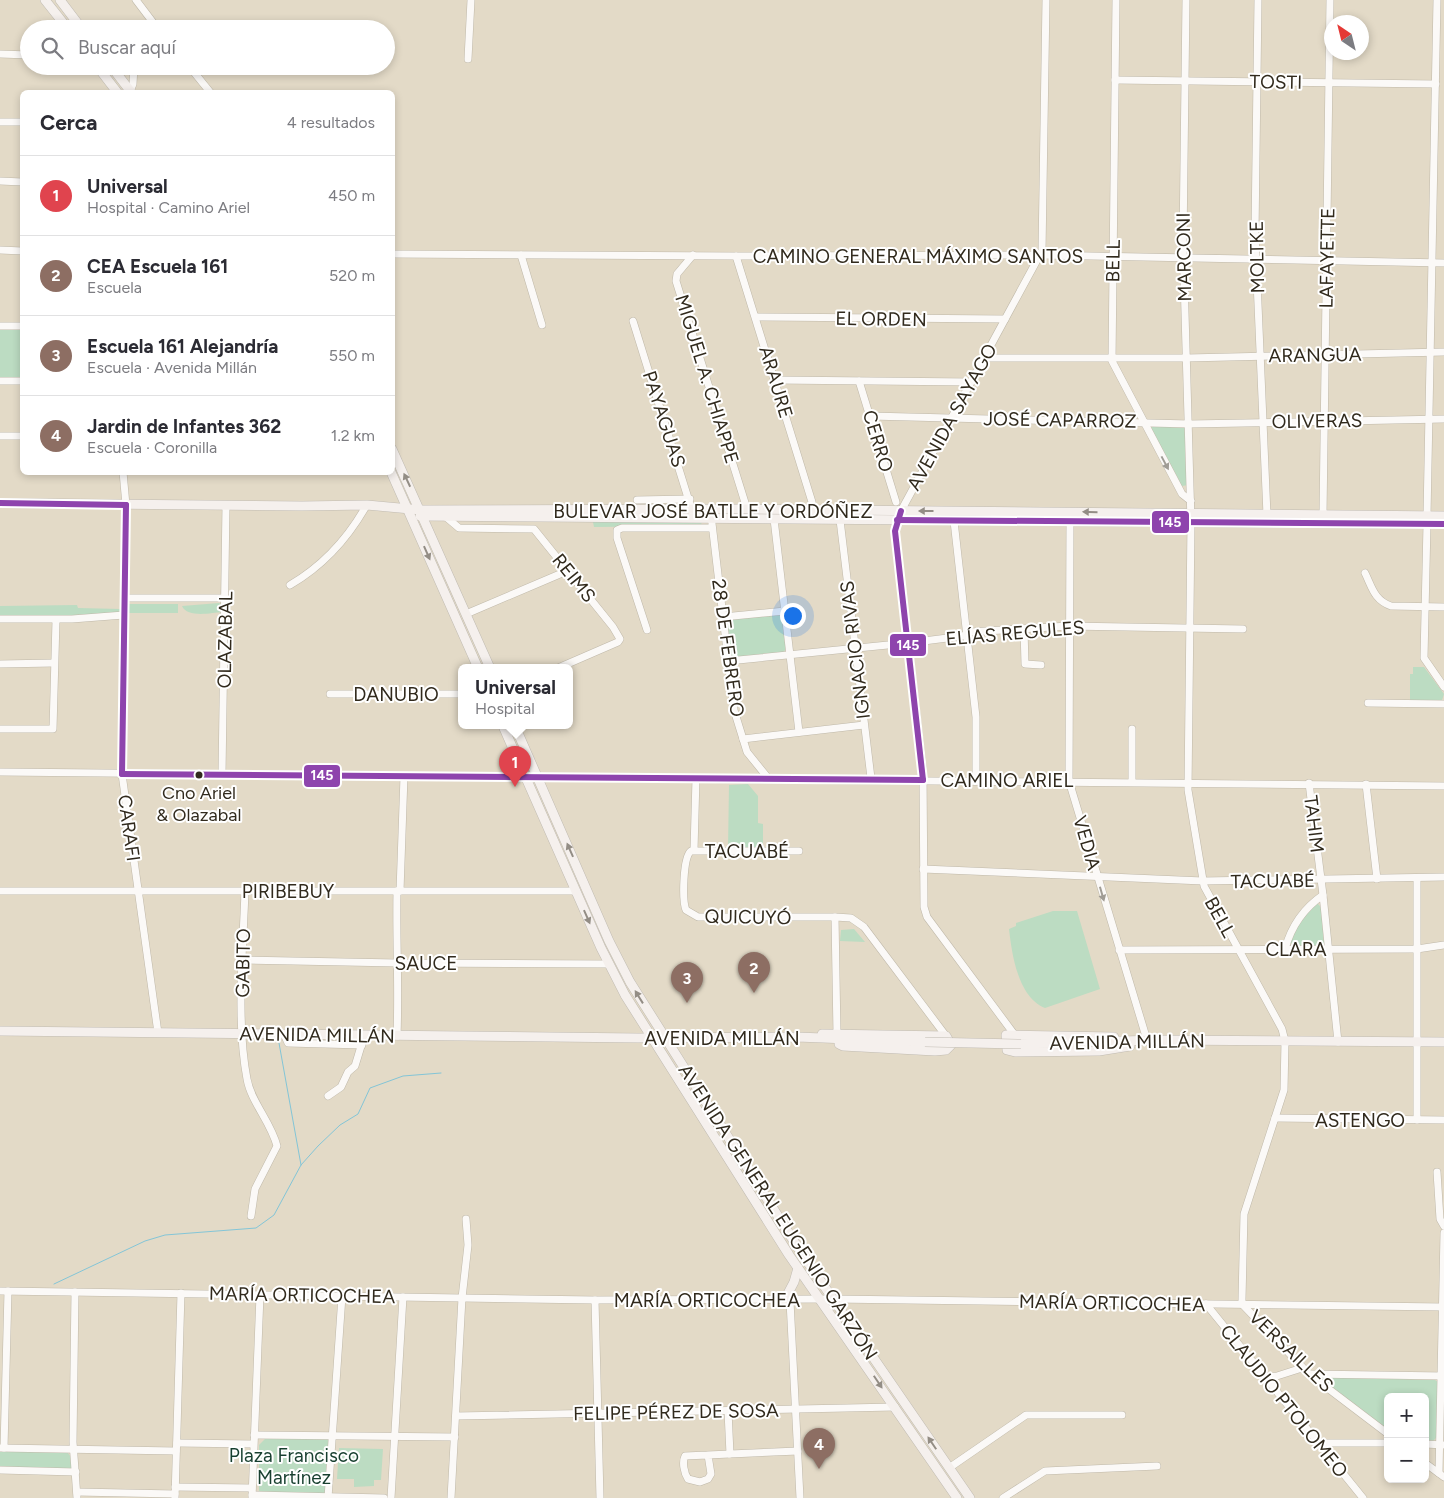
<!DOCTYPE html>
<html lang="es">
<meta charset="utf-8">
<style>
:root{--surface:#fff;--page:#f2f2f3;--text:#2b2b33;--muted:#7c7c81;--line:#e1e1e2;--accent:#6f6858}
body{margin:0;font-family:Figtree,sans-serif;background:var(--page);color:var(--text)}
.controls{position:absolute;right:15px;bottom:15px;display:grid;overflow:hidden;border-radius:8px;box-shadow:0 2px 8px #0003}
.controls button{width:45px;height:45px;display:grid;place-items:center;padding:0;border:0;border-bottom:1px solid var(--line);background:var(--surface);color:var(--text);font:25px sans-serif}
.compass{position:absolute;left:1324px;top:15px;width:45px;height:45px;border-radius:50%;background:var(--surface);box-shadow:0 2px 8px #0003;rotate:325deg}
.you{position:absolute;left:792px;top:615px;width:18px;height:18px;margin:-12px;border:4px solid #fff;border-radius:50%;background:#1a73e8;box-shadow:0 0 0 8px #1a73e833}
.badge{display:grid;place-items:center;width:32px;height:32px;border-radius:50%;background:var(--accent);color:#fff;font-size:16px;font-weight:700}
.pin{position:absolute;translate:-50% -41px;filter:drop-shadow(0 1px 2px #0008)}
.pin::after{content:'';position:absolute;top:26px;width:18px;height:15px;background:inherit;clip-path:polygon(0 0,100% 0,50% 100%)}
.popup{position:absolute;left:458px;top:664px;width:115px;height:65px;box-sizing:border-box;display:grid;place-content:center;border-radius:8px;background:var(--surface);filter:drop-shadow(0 1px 4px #0005);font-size:16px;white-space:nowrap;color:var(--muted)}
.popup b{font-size:19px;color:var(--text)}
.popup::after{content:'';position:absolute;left:50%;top:100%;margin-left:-10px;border:10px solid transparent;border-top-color:var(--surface)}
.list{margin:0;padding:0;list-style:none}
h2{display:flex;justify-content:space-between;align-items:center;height:65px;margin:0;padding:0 20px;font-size:21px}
h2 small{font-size:16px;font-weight:400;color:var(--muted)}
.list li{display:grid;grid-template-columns:32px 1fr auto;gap:15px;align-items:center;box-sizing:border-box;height:80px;padding:0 20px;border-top:1px solid var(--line)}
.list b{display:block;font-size:19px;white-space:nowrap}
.list p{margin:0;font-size:16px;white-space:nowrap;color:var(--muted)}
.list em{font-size:16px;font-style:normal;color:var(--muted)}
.icon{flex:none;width:28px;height:28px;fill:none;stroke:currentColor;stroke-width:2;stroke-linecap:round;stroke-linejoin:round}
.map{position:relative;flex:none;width:1444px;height:1498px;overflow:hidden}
.search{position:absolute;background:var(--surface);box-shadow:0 2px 8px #0003;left:20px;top:20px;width:375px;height:55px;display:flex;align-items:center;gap:12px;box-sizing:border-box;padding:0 18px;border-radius:28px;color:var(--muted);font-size:19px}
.panel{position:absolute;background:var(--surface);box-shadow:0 2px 8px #0003;left:20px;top:90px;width:375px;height:385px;border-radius:8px}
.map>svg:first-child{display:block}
.green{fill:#bcdcc2}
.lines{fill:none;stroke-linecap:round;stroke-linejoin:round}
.stream{stroke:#83c5d7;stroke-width:1}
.minor-casing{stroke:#bfb8a9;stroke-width:8}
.major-casing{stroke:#c0bbb2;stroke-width:10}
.minor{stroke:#fbf9f7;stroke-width:7}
.major{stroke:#f5f0ed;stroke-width:9}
.major-bridge-casing{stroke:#c0bbb2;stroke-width:10;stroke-linecap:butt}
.major-bridge{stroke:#f5f0ed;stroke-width:9}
.bus-1-casing{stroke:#fff;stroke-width:10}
.bus-1{stroke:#8e44ad;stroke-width:6}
.oneway{fill:#a09c95}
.oneway2{fill:#938d85}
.bus-dot{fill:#312a1d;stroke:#fff;stroke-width:2}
.labels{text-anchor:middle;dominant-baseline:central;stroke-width:4;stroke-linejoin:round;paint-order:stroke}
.bus-label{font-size:18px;fill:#312a1d;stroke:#fff}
.street-label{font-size:19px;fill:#312a1d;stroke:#fff}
.park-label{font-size:19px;fill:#173f2f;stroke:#fff}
.line-badge{stroke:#fff;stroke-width:2}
.badge-label{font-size:14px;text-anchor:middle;font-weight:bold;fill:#fff}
</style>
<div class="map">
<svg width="1444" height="1498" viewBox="0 0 1444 1498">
<rect width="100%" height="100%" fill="#e3dac7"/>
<g class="green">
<rect x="0" y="328" width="22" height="50"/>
<polygon points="1153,426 1186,428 1188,485 1182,486 1151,428"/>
<polygon points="593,522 701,522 702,526 594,527"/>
<path d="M219 603 222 605V612C211 613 187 618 182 606Z"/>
<rect x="127" y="604" width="51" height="9"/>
<polygon points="77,605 78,608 121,609 121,613 0,618 0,606"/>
<polygon points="779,614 782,618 786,648 784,652 733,658 731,655 727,623 729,620"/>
<polygon points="1413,667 1424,667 1444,694 1442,700 1410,701 1410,674 1413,674"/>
<polygon points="748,784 758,796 758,823 763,824 763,848 728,848 729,785"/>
<polygon points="1317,903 1321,907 1324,943 1321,946 1293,946 1290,941 1301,918"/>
<path d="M1053 911H1077L1100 989 1045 1008C1018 997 1012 955 1009 929L1016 926V923Z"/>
<polygon points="854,929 865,942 840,941 841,930"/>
<polygon points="1321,1377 1435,1380 1438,1382 1437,1437 1433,1441 1425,1442 1425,1397 1388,1397 1388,1430 1320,1379"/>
<polygon points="267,1437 328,1439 327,1493 259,1493 259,1445"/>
<polygon points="339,1448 383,1449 381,1480 374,1480 374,1486 354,1487 354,1479 337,1479"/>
<polygon points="0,1449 67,1452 71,1457 72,1469 0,1468"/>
</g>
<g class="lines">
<g class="stream">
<polyline points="279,1043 301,1165"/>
<polyline points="54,1284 145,1241 165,1235 256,1228 274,1215 301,1165 318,1146 340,1125 358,1114 370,1088 403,1076 441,1073"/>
</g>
<defs>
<g id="minor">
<polyline points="136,0 158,29"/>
<polyline points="1116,0 1112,361 1182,494 1191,501"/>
<polyline points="1186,0 1183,243 1191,522 1188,790 1204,886 1282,1029 1285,1041 1284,1090 1244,1214 1242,1299 1242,1304 1309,1374 1388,1434"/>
<polyline points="1258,0 1255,234 1267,515"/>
<polyline points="0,54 29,55"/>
<polyline points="468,59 471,0"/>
<polyline points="189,66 210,92"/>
<polyline points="1115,80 1436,84"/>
<polyline points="130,91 133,84 134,66"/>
<polyline points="0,122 22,122"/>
<polyline points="0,181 22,182"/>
<polyline points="0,250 22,251"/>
<polyline points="392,254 736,256 1040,255 1444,263"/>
<polyline points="521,255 542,325"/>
<polyline points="693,255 677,274 676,281 747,509"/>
<polyline points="736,256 812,502 811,509"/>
<polyline points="756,317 1005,319"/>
<polyline points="633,321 693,514"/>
<polyline points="0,326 22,326"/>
<polyline points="985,358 1187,358 1444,352"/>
<polyline points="775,380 971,382"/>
<polyline points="0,381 22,381"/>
<polyline points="859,381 896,502"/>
<polyline points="870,416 1190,424 1444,419"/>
<polyline points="0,436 22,436"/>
<polyline points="123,472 126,505 122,774 158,1033"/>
<polyline points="637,500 690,499"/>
<polyline points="711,515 734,710 747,752 768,778"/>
<polyline points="1323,515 1330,0"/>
<polyline points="1427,516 1437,0"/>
<polyline points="446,517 459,528 534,529 613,627 620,639 618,642 558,668"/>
<polyline points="774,519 799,732"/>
<polyline points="840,520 871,778"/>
<polyline points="1070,520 1069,781 1147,1040"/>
<polyline points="954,521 976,717 976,781"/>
<polyline points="1427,524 1424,658 1444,687"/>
<path d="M1365 573C1372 587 1374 600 1391 606L1444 607"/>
<path d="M290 585C321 567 347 539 365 508"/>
<polyline points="125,598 226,598"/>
<polyline points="466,614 567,571"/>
<polyline points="723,617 785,611"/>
<polyline points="0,619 72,619 124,615"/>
<polyline points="1024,629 1025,664 1041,665"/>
<polyline points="647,630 617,538 617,530 622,528 712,528"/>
<polyline points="728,661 908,643 963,636 971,632 1068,626 1243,629"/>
<polyline points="0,664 54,663"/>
<polyline points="330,694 461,694"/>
<polyline points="1368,703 1444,704"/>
<polyline points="0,729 53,729 56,620"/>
<polyline points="743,739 864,725"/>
<polyline points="0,772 1444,786"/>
<polyline points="222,774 226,505"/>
<polyline points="1132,781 1132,729"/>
<polyline points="1309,783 1323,895"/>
<polyline points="1366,784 1377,879"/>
<polyline points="694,850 696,778"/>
<path d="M799 851H691C683 857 682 900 686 910L698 917H835L851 918 864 927 946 1036"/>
<polyline points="923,869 1203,881 1444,877"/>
<polyline points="1417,878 1417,1120"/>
<polyline points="0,891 576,891"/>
<path d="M245 891C243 950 236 1021 247 1079 251 1102 271 1122 277 1146L255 1189 251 1216"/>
<path d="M397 891C396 940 399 987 397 1036"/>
<polyline points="400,891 404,776"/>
<polyline points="835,917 837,1034"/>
<path d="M1285 949C1291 927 1304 908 1323 895L1338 1042"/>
<polyline points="1119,950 1417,949 1444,945"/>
<polyline points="243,960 397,963 608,964"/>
<polyline points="284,1034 288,1043 362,1045"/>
<polyline points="1014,1034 927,917 924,907 923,771 895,531 901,511 1042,251 1046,0"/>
<polyline points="328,1096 341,1087 348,1072 355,1066 362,1043"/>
<polyline points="1275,1118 1444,1120"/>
<polyline points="1437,1172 1440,1219 1444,1226"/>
<polyline points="0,1291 595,1300 833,1299 1444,1307"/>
<polyline points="75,1292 73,1442 77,1498"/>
<polyline points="595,1300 600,1498"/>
<polyline points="790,1301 800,1498"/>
<polyline points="1206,1304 1363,1498"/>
<polyline points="1309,1374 1444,1376"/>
<polyline points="1264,1377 1277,1376 1302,1368"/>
<polyline points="728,1411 730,1454"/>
<polyline points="456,1416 895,1407"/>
<polyline points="254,1435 455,1437"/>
<polyline points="177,1443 253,1444"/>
<polyline points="1317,1443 1388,1443"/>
<polyline points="1425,1444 1444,1445"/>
<polyline points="0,1448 176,1451"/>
<polyline points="4,1448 8,1291"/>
<path d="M708 1455 711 1474 708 1479 700 1482 688 1479C684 1473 682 1462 685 1456L798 1451"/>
<polyline points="1425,1463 1444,1477"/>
<polyline points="949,1468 1026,1415 1122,1415"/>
<polyline points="0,1470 76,1472"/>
<polyline points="1439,1473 1444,1233"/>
<polyline points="175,1487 252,1488"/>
<polyline points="77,1492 175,1494"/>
<polyline points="252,1495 384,1498"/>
<polyline points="175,1498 181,1293"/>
<polyline points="252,1498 260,1295"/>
<polyline points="328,1498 342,1296"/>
<polyline points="391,1498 403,1297"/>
<polyline points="451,1498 462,1298 468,1245 466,1219"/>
<polyline points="1003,1498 1045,1471 1157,1466"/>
</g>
<g id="major">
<polyline points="45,0 68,29"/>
<polyline points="60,0 82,29"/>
<polyline points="97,66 117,92"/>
<polyline points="111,66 131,92"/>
<polyline points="392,449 490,668"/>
<polyline points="391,472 478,668"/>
<polyline points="0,503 302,506 367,505 421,510 747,509 1444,516"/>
<polyline points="420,516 1444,524"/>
<polyline points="503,726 601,948 625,995 789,1255 957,1498"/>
<polyline points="515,726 609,941 630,982 800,1251 970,1498"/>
<polyline points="0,1031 638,1038 797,1037 925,1042"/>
<polyline points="822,1034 946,1036 951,1045 946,1050 935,1051 843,1046 839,1044"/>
<polyline points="1114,1037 1009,1035 1006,1035 1007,1050 1015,1052 1099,1051 1130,1046"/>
<polyline points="1021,1044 1156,1040 1444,1042"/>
<polyline points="784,1301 794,1282 798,1268"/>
</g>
</defs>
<use href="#minor" class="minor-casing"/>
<use href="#major" class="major-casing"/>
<use href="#minor" class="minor"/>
<use href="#major" class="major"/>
<defs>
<polyline id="major-bridge" points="925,1042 1021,1044"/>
</defs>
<use href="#major-bridge" class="major-bridge-casing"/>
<use href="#major-bridge" class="major-bridge"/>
<defs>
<g id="bus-1">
<polyline points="0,503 126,505"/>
<polyline points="901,511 895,531 923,780"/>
<polyline points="897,520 1444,524"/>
<polyline points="122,774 923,780"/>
<polyline points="122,774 126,505"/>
</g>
</defs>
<use href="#bus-1" class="bus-1-casing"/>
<use href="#bus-1" class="bus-1"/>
</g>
<defs><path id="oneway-solid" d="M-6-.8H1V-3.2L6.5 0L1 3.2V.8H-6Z" transform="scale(1.25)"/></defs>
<g class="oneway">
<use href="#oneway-solid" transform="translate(1165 463) rotate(62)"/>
<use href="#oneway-solid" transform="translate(1102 894) rotate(74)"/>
</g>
<g class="oneway2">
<use href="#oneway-solid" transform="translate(407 480) rotate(-115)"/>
<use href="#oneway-solid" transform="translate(926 511) rotate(-180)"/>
<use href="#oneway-solid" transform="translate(1090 512) rotate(-179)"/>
<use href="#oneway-solid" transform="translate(427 553) rotate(66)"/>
<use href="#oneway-solid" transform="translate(570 850) rotate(-114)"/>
<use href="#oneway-solid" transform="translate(587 917) rotate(66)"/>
<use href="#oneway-solid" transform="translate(639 997) rotate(-122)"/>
<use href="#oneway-solid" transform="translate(878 1382) rotate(56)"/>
<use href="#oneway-solid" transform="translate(932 1443) rotate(-124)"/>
</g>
<circle class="bus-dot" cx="199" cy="775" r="4.5"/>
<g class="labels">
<g class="bus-label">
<text x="199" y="793">Cno Ariel<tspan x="199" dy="22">&amp; Olazabal</tspan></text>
</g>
<g class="street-label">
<text transform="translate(1276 82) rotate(1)">TOSTI</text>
<text x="918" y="256">CAMINO GENERAL MÁXIMO SANTOS</text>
<text transform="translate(1184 257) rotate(-91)">MARCONI</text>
<text transform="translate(1257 257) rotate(-91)">MOLTKE</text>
<text transform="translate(1327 258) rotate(-89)">LAFAYETTE</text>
<text transform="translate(1113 261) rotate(-89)">BELL</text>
<text transform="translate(881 319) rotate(1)">EL ORDEN</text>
<text transform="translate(1315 355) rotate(-1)">ARANGUA</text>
<text transform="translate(707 379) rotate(73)">MIGUEL A. CHIAPPE</text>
<text transform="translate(776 382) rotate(73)">ARAURE</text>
<text transform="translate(952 417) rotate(-61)">AVENIDA SAYAGO</text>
<text transform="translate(664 419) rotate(72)">PAYAGUAS</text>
<text transform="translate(1060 420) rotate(1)">JOSÉ CAPARROZ</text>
<text transform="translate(1317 421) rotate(-1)">OLIVERAS</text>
<text transform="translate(878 441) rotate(73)">CERRO</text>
<text x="713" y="511">BULEVAR JOSÉ BATLLE Y ORDÓÑEZ</text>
<text transform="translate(574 578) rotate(51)">REIMS</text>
<text transform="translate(1015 633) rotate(-5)">ELÍAS REGULES</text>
<text transform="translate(225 640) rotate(-89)">OLAZABAL</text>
<text transform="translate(728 648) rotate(82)">28 DE FEBRERO</text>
<text transform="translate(855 650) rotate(-97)">IGNACIO RIVAS</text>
<text x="396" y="694">DANUBIO</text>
<text x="1007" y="780">CAMINO ARIEL</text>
<text transform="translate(1314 824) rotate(83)">TAHIM</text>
<text transform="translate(129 828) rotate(82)">CARAFI</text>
<text transform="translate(1087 843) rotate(74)">VEDIA</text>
<text x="747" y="851">TACUABÉ</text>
<text transform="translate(1273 881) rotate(-1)">TACUABÉ</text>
<text x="288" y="891">PIRIBEBUY</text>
<text transform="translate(748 917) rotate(1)">QUICUYÓ</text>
<text transform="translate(1220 917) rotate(61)">BELL</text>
<text x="1296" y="949">CLARA</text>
<text transform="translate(243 963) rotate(-89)">GABITO</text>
<text x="426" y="963">SAUCE</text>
<text transform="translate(317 1035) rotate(1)">AVENIDA MILLÁN</text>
<text x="722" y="1038">AVENIDA MILLÁN</text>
<text transform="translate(1127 1042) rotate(-1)">AVENIDA MILLÁN</text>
<text x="1360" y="1120">ASTENGO</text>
<text transform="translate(778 1212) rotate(57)">AVENIDA GENERAL EUGENIO GARZÓN</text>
<text transform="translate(302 1295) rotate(1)">MARÍA ORTICOCHEA</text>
<text x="707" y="1300">MARÍA ORTICOCHEA</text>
<text transform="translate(1112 1303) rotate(1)">MARÍA ORTICOCHEA</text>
<text transform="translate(1291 1351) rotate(44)">VERSAILLES</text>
<text transform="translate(1284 1401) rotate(51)">CLAUDIO PTOLOMEO</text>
<text transform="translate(676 1412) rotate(-1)">FELIPE PÉREZ DE SOSA</text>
</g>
<g class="park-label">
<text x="294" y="1455">Plaza Francisco<tspan x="294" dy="22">Martínez</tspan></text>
</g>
</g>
<g class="line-badge">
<rect x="1151" y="510" width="39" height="24" rx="5" fill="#8e44ad"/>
<rect x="889" y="633" width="38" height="24" rx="5" fill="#8e44ad"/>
<rect x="303" y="764" width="38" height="24" rx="5" fill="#8e44ad"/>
</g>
<g class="badge-label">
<text x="1170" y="527">145</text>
<text x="908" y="650">145</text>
<text x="322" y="780">145</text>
</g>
</svg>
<div class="controls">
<button>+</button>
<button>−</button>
</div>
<svg class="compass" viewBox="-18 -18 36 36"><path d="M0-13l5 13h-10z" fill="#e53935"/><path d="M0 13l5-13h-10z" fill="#7c7c81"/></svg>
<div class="you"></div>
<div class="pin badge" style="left:515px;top:787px;background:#e0444e">1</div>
<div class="popup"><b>Universal</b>Hospital</div>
<div class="pin badge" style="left:754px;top:993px;background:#8d6e63">2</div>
<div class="pin badge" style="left:687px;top:1003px;background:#8d6e63">3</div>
<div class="pin badge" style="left:819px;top:1469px;background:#8d6e63">4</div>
<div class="search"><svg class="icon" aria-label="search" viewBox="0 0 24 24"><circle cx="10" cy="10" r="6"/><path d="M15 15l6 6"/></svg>Buscar aquí</div>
<section class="panel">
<h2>Cerca<small>4 resultados</small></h2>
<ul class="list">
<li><span class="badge" style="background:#e0444e">1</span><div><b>Universal</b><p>Hospital · Camino Ariel</p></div><em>450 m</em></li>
<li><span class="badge" style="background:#8d6e63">2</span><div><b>CEA Escuela 161</b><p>Escuela</p></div><em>520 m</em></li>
<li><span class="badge" style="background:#8d6e63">3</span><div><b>Escuela 161 Alejandría</b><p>Escuela · Avenida Millán</p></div><em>550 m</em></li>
<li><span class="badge" style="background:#8d6e63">4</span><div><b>Jardin de Infantes 362</b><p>Escuela · Coronilla</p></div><em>1.2 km</em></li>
</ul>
</section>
</div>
